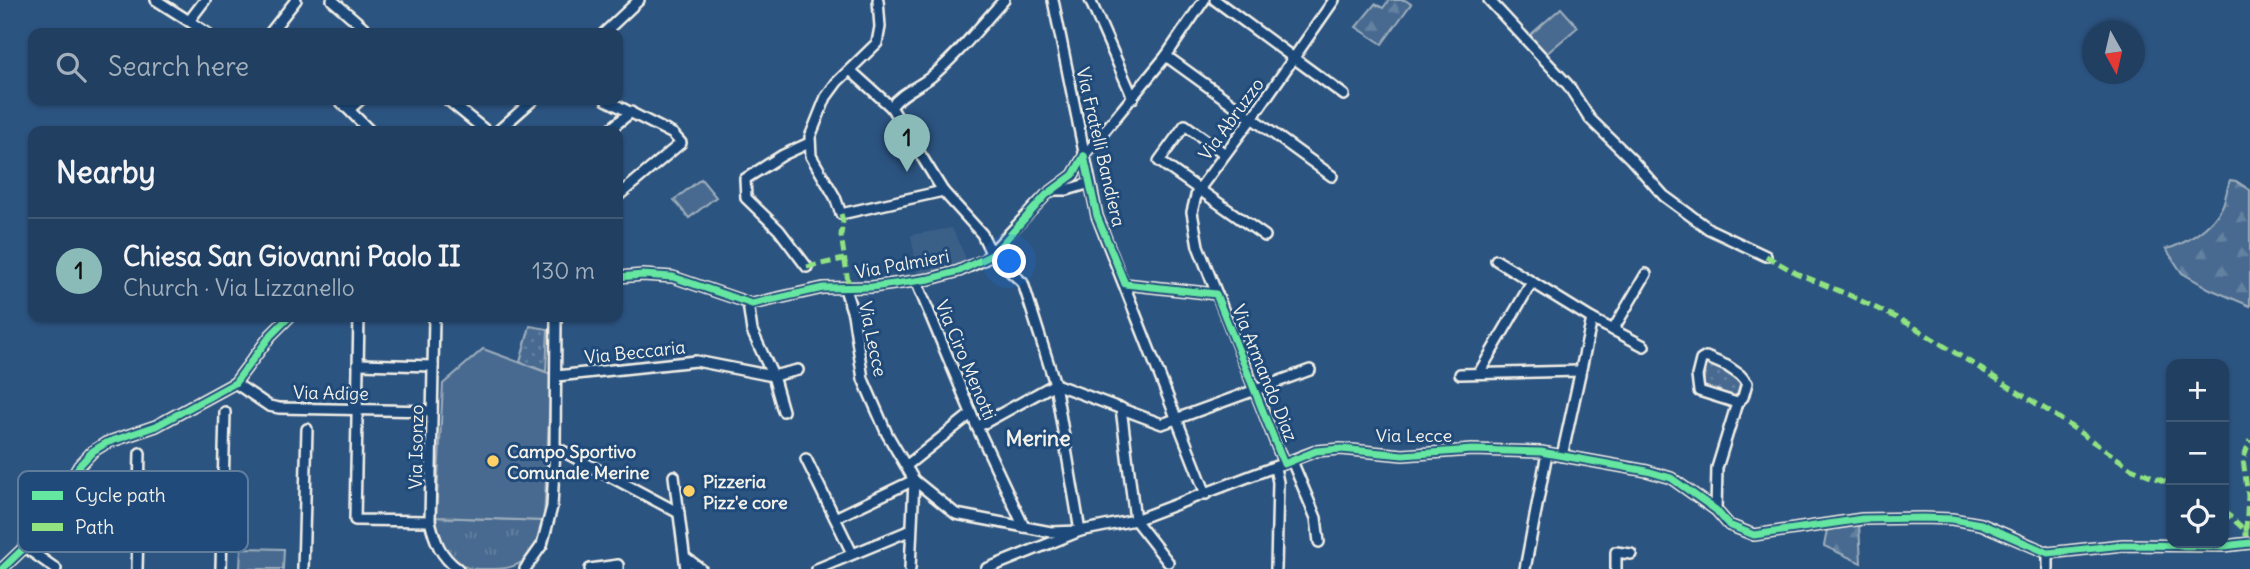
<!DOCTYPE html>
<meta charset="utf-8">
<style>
:root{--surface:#213f61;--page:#294667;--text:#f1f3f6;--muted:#a2afbd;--line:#3e5876;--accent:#8bbbb9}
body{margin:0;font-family:Delius,sans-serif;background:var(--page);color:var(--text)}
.controls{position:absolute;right:21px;bottom:21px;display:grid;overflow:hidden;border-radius:14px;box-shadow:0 2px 5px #0004}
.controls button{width:63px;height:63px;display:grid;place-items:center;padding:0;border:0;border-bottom:2px solid var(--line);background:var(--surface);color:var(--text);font:35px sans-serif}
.compass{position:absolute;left:2082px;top:21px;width:63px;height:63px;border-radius:50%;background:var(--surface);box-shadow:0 2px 5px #0004;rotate:172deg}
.you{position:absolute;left:1010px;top:262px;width:24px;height:24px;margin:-18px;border:5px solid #fff;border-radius:50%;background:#1a73e8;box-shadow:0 0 0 10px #1a73e833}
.badge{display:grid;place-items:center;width:46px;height:46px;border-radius:50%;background:var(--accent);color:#111;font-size:23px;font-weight:700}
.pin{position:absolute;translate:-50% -58px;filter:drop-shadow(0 2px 4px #0008)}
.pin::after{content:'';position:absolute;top:37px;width:24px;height:21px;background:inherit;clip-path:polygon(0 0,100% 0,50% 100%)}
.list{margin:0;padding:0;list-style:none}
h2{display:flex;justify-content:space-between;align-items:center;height:91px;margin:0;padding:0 28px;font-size:30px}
h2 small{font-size:23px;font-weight:400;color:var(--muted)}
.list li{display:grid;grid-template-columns:46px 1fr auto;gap:21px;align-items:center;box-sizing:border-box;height:105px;padding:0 28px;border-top:2px solid var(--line)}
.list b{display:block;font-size:26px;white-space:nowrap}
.list p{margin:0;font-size:23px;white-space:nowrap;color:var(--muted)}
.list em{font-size:23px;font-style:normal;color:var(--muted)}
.icon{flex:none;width:38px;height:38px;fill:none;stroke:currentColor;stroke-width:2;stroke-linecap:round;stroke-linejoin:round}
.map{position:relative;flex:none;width:2250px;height:569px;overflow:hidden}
.search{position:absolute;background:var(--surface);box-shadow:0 2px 5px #0004;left:28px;top:28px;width:595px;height:77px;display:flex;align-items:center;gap:18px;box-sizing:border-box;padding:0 24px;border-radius:14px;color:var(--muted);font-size:26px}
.panel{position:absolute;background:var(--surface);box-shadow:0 2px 5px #0004;left:28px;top:126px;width:595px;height:196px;border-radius:14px}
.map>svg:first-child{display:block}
.built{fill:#3b6088}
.grass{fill:url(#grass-tufts);stroke:#9eaebc;stroke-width:2}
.forest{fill:url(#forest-firs);stroke:#9eaebc;stroke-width:2}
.park{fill:url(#park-dots);stroke:#9eaebc;stroke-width:2}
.garden{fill:#496b90;stroke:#9eaebc;stroke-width:2}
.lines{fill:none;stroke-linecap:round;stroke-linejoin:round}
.minor-casing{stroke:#f4f1e8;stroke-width:14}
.minor{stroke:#1f4a7a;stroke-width:9}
.quiet{stroke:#91e382;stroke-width:5;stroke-dasharray:10 5;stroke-linecap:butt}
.cycleway-casing{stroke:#1f4a7a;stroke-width:11}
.cycleway{stroke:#66e7a1;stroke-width:7}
.poi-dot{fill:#ffd166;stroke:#1f4a7a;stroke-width:2.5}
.labels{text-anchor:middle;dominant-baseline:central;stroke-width:6;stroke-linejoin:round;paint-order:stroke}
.street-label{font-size:18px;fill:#f4f1e8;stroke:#1f4a7a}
.poi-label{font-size:18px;font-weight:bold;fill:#f4f1e8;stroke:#1f4a7a;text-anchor:start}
.quarter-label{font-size:21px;font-weight:bold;fill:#f4f1e8;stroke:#1f4a7a}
.key{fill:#1f4a7a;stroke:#5f7c9b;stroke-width:2}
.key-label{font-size:19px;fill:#f4f1e8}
</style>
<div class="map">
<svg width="2250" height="569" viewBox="0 0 2250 569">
<defs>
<pattern id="grass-tufts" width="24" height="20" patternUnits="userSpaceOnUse" patternTransform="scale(1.75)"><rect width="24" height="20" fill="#496b90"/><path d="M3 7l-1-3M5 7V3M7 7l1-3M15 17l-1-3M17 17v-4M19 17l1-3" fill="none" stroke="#6481a0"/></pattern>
<pattern id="forest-firs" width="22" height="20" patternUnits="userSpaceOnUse" patternTransform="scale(1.75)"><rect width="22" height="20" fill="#496b90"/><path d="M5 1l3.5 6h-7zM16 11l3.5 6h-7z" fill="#6481a0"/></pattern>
<pattern id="park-dots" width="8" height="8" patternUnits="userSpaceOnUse" patternTransform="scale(1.75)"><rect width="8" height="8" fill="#496b90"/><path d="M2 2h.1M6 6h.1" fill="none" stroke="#6481a0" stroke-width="1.8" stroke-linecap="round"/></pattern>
</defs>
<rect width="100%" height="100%" fill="#2c5481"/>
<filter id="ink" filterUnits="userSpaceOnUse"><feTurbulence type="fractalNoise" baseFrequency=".0143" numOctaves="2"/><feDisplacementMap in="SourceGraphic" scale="14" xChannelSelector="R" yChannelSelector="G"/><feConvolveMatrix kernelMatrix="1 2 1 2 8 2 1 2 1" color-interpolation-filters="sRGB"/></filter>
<g filter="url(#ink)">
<polygon class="built" points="952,228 968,263 949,270 918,275 911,235"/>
<path class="grass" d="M436 517 544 521C541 532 540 543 533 552 522 565 510 569 494 569 487 569 479 569 472 569 449 564 438 538 436 517Z"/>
<g class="forest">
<polygon points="1389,0 1405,0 1411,4 1382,44 1356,27 1375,4 1383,8"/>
<path d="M2230 180 2236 181 2250 190V306L2210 289 2182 273 2166 249C2186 244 2212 227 2222 207 2226 199 2227 188 2230 180Z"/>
<polygon points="1859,524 1861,563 1824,546 1827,530"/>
</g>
<g class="park">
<polygon points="530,326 548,329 546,372 520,362"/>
<polygon points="1708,363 1740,381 1742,384 1738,395 1734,396 1706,388 1703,384 1706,365"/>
</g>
<g class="garden">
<polygon points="1561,8 1578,27 1545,55 1529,36"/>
<polygon points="701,179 716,197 689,218 674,200"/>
<polygon points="483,349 551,374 544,521 436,517 443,384"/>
<polygon points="241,548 284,549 283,569 240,569"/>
</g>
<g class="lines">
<defs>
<g id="minor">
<polyline points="156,0 189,21"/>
<polyline points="205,0 189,21 207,33"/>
<polyline points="332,0 370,33"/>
<polyline points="878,0 880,27 877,43 837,82 826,97 810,137 811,156 835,197 841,214 943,191"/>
<polyline points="1053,0 1097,216 1206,494"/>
<polyline points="1090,0 1133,98"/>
<polyline points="1215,0 1344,95"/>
<polyline points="1489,0 1568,85 1590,119 1631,159 1664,196 1709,229 1766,256"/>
<polyline points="270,33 296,0"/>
<polyline points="604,33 639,0"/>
<polyline points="1166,56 1332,176"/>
<polyline points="850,70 891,107 943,191 982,234 992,255 1023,283 1055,384 1080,531 986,569"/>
<polyline points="339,100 370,131"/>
<polyline points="448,100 486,131"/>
<polyline points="606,100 673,134 681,143 618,196"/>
<path d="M891 107C901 93 918 87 931 77 958 55 980 26 1004 0"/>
<polyline points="350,109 360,100"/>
<polyline points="498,131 533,100"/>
<polyline points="608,131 631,112"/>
<polyline points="1225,154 1185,125 1159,161 1265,236"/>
<polyline points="1054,190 1067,190 1090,183"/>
<polyline points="1496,260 1592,319 1644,346"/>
<polyline points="807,267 779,230 746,198 745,179 783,155 809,143"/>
<polyline points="618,277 643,275 673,277 752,304 823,288 872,287 930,279 959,271 984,260 1046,195 1073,175 1084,156 1166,56 1204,0"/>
<polyline points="916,281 977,427 1024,527"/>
<polyline points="1125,284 1216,294"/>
<polyline points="845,289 853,314 863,379 887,434 914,480 956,514 1051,532 1080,531 1135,520 1316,451 1341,449 1403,455 1472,450 1541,452 1647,471 1671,478 1716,510 1729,525 1754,535 1862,519 1923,518 1952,519 1981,524 2048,553 2123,545 2224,546 2250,543"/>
<polyline points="748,303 752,331 773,376 783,411"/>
<polyline points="359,317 355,520 430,521"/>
<path d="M434 317 430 521C435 541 440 556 458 569"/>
<polyline points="1613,330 1646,274"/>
<polyline points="358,364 433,366"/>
<polyline points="1479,373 1532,282"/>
<polyline points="1460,374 1580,371"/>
<polyline points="557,376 696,361 773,376 798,370"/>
<polyline points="235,383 269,406 279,408 432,411"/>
<polyline points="1121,408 1135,520 1168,562"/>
<polyline points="977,427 1055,384 1162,424 1310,370"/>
<polyline points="555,447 679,513"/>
<polyline points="1562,456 1592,319"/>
<polyline points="806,459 852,553"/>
<polyline points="1292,461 1316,518 1319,542"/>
<polyline points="1284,464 1198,246 1192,212 1197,192 1252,118 1334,0"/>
<polyline points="906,466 971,414"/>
<polyline points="1275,468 1278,482 1276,569"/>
<polyline points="674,476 686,569"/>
<polyline points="1716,510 1717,468 1737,403 1699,391 1697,376 1701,360 1706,357 1727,366 1740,375 1747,383 1743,397 1737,403"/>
<polyline points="835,518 914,480 910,569"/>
<polyline points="25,547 56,569"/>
<polyline points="2048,553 2048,569"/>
<polyline points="685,557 701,569"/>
<polyline points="2,569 25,547 45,523 79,466 93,451 106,443 156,426 235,383 271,335 289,317"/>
<polyline points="137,569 140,453"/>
<polyline points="221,569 225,412"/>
<polyline points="303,569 307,429"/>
<polyline points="525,569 542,545 552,507 555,447 556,317"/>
<polyline points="590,569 618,565 618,569"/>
<polyline points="817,569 911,530"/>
<polyline points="1525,569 1547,453"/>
<polyline points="1616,569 1616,552 1631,554"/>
</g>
</defs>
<use href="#minor" class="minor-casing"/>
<use href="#minor" class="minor"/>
<g class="quiet">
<polyline points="841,214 843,221 841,235 848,282 845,289"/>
<polyline points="1766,256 1796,273 1849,295 1909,324 2053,414 2131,468 2171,484"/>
<polyline points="807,267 844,259"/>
<polyline points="2224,511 2246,531 2246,536"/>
<polyline points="2246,531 2248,496 2243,459 2250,440"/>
</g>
<defs>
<g id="cycleway">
<polyline points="1084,156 1097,216 1125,284 1216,294 1284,464 1316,451 1341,449 1403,455 1472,450 1541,452 1647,471 1671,478 1716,510 1729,525 1754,535 1862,519 1923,518 1952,519 1981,524 2048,553 2123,545 2224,546 2250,543"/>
<polyline points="618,277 643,275 673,277 752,304 823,288 872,287 930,279 959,271 992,255 1046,195 1073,175 1084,156"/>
<polyline points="2,569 25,547 45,523 79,466 93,451 106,443 156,426 235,383 271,335 289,317"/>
</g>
</defs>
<use href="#cycleway" class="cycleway-casing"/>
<use href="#cycleway" class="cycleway"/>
</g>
</g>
<g class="poi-dot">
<circle cx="493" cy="461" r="7"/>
<circle cx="689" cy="491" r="7"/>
</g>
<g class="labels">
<g class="street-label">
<text transform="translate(1231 119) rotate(-54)">Via Abruzzo</text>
<text transform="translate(1101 147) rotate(77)">Via Fratelli Bandiera</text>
<text transform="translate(902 264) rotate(-10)">Via Palmieri</text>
<text transform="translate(873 339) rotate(78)">Via Lecce</text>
<text transform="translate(635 352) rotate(-6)">Via Beccaria</text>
<text transform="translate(966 360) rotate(67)">Via Ciro Menotti</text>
<text transform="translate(1265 373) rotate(68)">Via Armando Diaz</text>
<text transform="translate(331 393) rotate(1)">Via Adige</text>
<text x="1414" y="435">Via Lecce</text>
<text transform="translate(416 447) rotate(-89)">Via Isonzo</text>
</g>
<g class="poi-label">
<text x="507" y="451">Campo Sportivo<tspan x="507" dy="21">Comunale Merine</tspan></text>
<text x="703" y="481">Pizzeria<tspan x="703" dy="21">Pizz'e core</tspan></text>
</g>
<g class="quarter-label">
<text x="1038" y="438">Merine</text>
</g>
</g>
<rect x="18" y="471" width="230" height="81" rx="10" class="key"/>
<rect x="32" y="491" width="31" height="9" fill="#66e7a1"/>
<rect x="32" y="523" width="31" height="8" fill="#91e382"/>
<g class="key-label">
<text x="75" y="502">Cycle path</text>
<text x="75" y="534">Path</text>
</g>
</svg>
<div class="controls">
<button>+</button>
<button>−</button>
<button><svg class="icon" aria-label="locate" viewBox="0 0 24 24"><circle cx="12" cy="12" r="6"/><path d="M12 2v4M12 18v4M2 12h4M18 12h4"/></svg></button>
</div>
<svg class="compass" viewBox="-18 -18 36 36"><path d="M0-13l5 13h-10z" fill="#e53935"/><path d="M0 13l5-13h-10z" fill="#a2afbd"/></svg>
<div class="you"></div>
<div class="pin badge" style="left:907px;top:172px">1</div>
<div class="search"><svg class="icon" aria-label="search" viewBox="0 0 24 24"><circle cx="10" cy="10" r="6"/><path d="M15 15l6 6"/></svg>Search here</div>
<section class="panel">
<h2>Nearby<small></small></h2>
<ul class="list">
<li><span class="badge">1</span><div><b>Chiesa San Giovanni Paolo II</b><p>Church · Via Lizzanello</p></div><em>130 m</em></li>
</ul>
</section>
</div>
